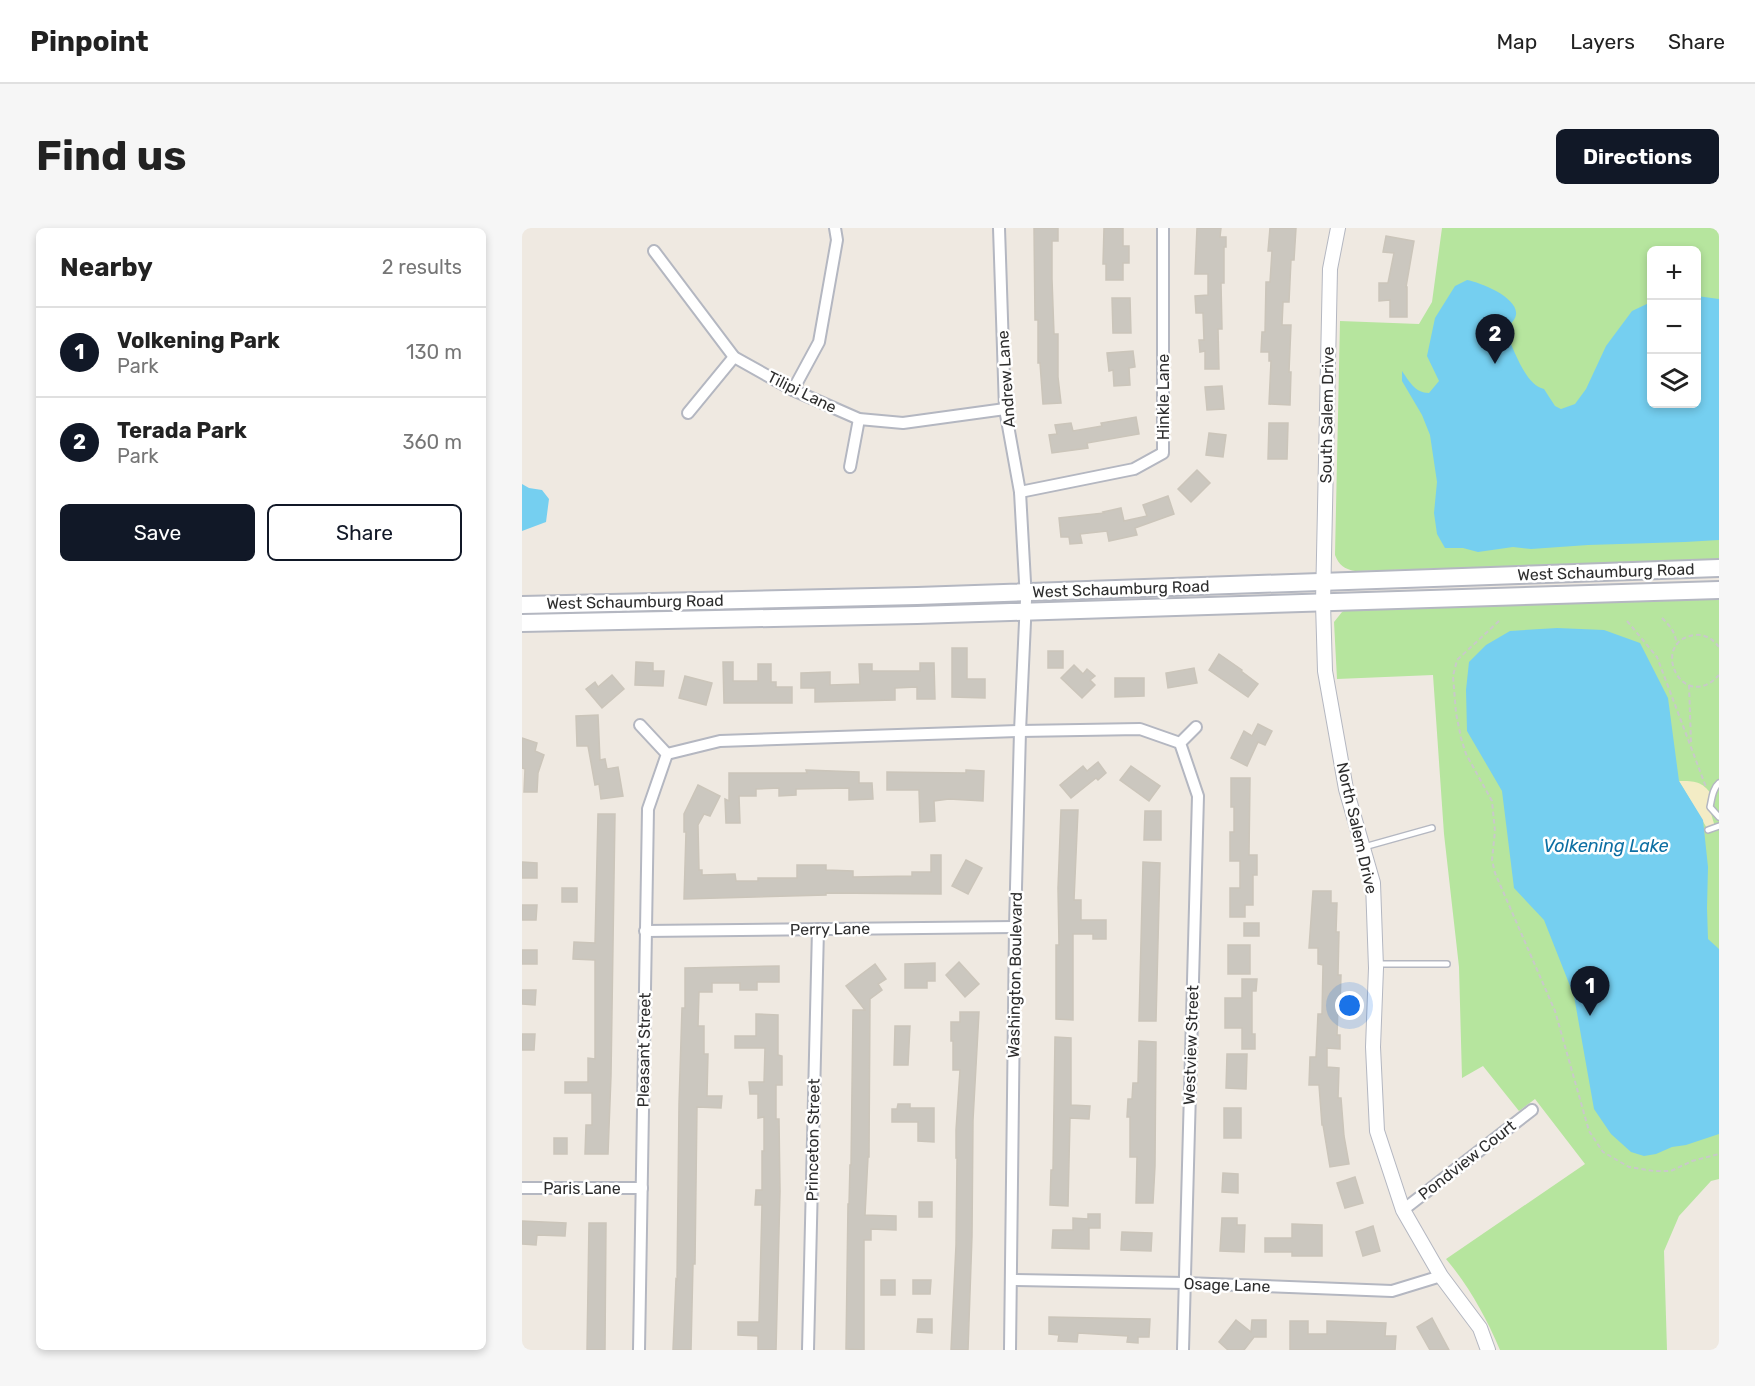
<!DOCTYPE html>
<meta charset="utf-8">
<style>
:root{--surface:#fff;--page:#f6f6f6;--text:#222;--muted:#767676;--line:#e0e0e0;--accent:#111827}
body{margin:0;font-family:Rubik,sans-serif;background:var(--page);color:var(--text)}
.controls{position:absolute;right:18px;top:18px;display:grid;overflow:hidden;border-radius:9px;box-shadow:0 3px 9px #0003}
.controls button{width:54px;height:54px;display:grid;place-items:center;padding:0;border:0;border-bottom:2px solid var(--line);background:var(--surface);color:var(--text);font:30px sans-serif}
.you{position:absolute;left:828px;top:778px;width:21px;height:21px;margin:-15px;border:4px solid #fff;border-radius:50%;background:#1a73e8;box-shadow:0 0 0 9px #1a73e833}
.badge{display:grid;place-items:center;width:39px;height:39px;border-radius:50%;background:var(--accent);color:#fff;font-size:20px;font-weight:700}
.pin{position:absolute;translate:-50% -50px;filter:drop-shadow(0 2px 3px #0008)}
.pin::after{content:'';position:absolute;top:32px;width:21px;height:18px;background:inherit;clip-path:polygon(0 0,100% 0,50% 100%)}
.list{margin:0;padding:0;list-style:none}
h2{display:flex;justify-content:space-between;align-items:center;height:78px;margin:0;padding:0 24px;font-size:26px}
h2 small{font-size:20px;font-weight:400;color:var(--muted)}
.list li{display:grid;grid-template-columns:39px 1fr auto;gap:18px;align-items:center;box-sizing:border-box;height:90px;padding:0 24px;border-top:2px solid var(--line)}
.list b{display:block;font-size:22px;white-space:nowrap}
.list p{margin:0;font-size:20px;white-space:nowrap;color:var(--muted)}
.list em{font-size:20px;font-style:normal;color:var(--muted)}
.actions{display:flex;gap:12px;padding:18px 24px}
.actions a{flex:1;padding:14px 0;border:2px solid var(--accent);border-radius:9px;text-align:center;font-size:21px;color:var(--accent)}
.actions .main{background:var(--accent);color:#fff}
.icon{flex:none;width:33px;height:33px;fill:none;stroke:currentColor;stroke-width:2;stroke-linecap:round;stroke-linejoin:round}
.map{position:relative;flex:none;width:1197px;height:1122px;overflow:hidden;border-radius:9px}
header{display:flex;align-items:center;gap:36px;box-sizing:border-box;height:84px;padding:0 30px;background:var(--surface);border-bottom:2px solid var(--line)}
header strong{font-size:28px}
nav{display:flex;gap:33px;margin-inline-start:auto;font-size:21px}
.intro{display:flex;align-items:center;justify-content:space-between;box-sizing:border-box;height:144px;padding:0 36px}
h1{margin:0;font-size:42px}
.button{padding:15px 27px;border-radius:9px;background:var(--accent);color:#fff;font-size:21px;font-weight:700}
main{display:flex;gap:36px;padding:0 36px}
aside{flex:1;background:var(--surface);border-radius:9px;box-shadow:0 3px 9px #0003}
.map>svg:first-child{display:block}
.green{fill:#b6e59e;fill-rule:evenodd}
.sand{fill:#f3ecc5}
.water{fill:#75cff0}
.building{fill:#cbc7bf;stroke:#cbc5ba;stroke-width:1.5}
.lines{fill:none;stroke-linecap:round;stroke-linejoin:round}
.service-casing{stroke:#b4b7c1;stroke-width:8}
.minor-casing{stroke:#b4b7c1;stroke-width:14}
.tertiary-casing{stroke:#b4b7c1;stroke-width:16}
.secondary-casing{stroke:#b4b7c1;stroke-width:20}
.path{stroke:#c9c9c9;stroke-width:2;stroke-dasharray:4.5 3;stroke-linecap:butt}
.service{stroke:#fff;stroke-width:5}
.minor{stroke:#fff;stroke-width:10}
.tertiary{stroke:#fff;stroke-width:14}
.secondary{stroke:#fff;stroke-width:16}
.labels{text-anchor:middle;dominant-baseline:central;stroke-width:5;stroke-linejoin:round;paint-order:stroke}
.street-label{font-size:16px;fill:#2e2e2e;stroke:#fff}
.water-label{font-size:18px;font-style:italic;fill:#0d6fa3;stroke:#fff}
</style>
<header>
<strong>Pinpoint</strong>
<nav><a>Map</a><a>Layers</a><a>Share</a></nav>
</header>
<div class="intro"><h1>Find us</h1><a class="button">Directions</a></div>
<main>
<aside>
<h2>Nearby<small>2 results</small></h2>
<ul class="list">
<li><span class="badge">1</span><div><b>Volkening Park</b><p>Park</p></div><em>130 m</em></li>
<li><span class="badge">2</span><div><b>Terada Park</b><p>Park</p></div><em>360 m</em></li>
</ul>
<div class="actions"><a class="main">Save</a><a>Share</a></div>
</aside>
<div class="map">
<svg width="1197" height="1122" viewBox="0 0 1197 1122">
<rect width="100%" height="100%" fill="#efe9e1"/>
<g class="green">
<path d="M920 0H1197V332L833 343C822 341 817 337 813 327L818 93 897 96 910 74ZM1130 22H1174V176H1130Z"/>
<path d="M1197 371V951L1189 953 1157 988 1142 1023 1145 1122H978C964 1089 947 1058 924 1031L1063 936 1013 871 997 883 961 838 940 850 937 739 922 606 911 447 815 451 812 394 820 384 825 381Z"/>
</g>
<path class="sand" d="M1157 553C1173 553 1180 553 1190 567L1188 582 1193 599 1186 602Z"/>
<g class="water">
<path d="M945 52C962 55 1014 77 986 98L984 105C992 121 1003 157 1022 161L1033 178 1039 181 1053 176 1064 161 1084 118 1110 83 1129 74 1130 176H1174L1175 68 1197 71V312L1163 314 1066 317 1009 321 991 319 956 324 941 320H923L915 306 912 285 915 254 908 207 900 187 880 153V143C887 153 893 165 907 165L917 153 905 128 913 90 933 58Z"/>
<polygon points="0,256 7,260 20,262 27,271 24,294 0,303"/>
<polygon points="1035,400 1082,402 1118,415 1146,470 1157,553 1181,592 1186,639 1185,680 1186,711 1197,721 1197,906 1164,917 1150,919 1134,926 1122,928 1109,924 1089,906 1072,881 1052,768 1022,692 992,660 980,563 945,503 944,462 947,434 964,417 988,403"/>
</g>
<g class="building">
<polygon points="512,0 536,0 536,13 530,13 530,51 532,106 536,106 536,149 539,175 521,176 518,135 516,135 516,92 513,92"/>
<polygon points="582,0 601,0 601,18 607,18 607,35 601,35 601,52 584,52 584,36 581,36"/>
<polygon points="675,0 699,0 698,9 704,9 704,19 702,19 702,55 699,55 700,101 696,101 697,141 683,141 683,123 678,124 677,112 682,112 681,85 674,85 673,68 686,67 686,46 673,46"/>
<polygon points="748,0 774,0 772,32 769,32 767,74 761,74 760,97 769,97 767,144 769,144 768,177 747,176 749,133 747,133 747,124 739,124 740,104 743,104 744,54 748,54 750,23 746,23"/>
<polygon points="864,8 892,13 884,59 885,59 885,89 868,89 868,72 857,73 857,55 866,55 872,25 861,24"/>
<polygon points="590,70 608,70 609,105 591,105"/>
<polygon points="611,123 613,139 607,140 608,157 592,158 591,142 587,143 585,125"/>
<polygon points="700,158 702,181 685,182 683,159"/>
<polygon points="614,189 617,206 565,215 566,220 530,225 527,207 535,206 533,197 549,195 551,203 580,198 579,195"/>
<polygon points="747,195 766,195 765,231 746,231"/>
<polygon points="687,205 704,207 701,229 684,227"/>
<polygon points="675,242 688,255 669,274 656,261"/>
<polygon points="646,268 652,286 613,300 615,307 587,313 585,303 558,306 560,315 548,316 547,309 539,309 537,290 582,285 581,284 599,280 602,293 625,288 621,277"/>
<polygon points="430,420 445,420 445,451 463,451 463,470 430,469"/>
<rect x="526" y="423" width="15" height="17"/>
<polygon points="697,426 720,442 719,443 736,456 726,469 687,442"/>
<polygon points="114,434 131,435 131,443 142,443 141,458 113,457"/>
<polygon points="201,434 211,434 211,453 236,453 236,436 249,436 249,454 254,454 254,459 270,459 270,475 202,475"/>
<polygon points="398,435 412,435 413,471 395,471 395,459 373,460 373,472 293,474 293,460 279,460 279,445 308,444 308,457 338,456 337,436 350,436 350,443 398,443"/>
<polygon points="552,437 561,446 565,441 573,448 568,452 573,457 560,470 539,450"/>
<polygon points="672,440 675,455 646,460 644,445"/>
<polygon points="90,447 102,461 80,480 64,461 73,454 76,459"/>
<polygon points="163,448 190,455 184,477 157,470"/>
<polygon points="593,450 622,450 622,468 593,469"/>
<polygon points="76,487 78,532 83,531 85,541 96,539 101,568 79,571 77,556 73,557 66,518 55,518 54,488"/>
<polygon points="736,496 750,503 743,517 736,514 725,538 709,530 722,503 730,508"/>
<polygon points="0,510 15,515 13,523 22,527 16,545 15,564 2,564 3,541 0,540"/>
<polygon points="576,534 584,545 576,552 574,550 549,570 538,557 561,538 565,543"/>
<polygon points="609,538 638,558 627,573 598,552"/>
<polygon points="284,542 337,544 337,555 350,555 351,571 327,572 327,560 274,561 274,567 257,568 257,560 234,561 234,568 217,568 218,595 204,595 203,571 207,573 207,545 285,545"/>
<polygon points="444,542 462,543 461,573 427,571 412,573 413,593 398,594 397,562 365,562 365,544 444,545"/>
<polygon points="709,550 728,550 727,627 735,627 735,647 731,647 731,677 723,677 723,689 708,689 708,660 718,660 718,633 708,633 708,604 712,604 712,579 709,579"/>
<polygon points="176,557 198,568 188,588 182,586 176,597 177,642 180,642 180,647 213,646 214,653 236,653 236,650 275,650 275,637 304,637 304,642 331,643 331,649 390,648 390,644 409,644 409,627 419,627 419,666 304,665 304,667 162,671 164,604 162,604 162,586"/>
<polygon points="539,582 556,582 552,672 559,672 559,692 584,692 584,711 571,711 571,706 551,706 551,792 534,791 534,717 537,717 536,660"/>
<polygon points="623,583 639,583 639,612 622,612"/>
<polygon points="76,586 93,586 89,848 86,926 63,926 64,897 70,897 70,865 43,865 43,854 66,854 66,830 73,831 73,732 51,731 52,714 73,715"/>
<polygon points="444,632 460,640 446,666 430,658"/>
<polygon points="0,634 15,635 15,650 0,650"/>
<polygon points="621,634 638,635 634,793 617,793"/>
<rect x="40" y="660" width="15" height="14"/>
<polygon points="791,663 809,663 809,675 815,675 814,704 817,704 816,747 819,747 818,778 816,778 815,807 818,807 818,821 805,820 805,839 817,840 816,870 819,870 822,908 827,936 808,939 801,897 800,897 797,857 787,857 788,829 794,829 796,786 800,786 801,737 796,736 796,720 787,720"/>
<polygon points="0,677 15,677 14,692 0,692"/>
<rect x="722" y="695" width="15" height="13"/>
<rect x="706" y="717" width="22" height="29"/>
<rect x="0" y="722" width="15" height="14"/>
<polygon points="437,734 457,756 443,769 424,747"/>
<polygon points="413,735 413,753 405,753 405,760 383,760 383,736"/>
<polygon points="353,736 364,751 356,756 360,762 348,771 347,929 346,929 343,987 374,988 374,1002 349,1001 349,1012 342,1012 342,1122 324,1121 326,976 327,976 328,937 329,937 331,782 343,782 324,758"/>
<polygon points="257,738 257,754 235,754 235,762 218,762 218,755 190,755 190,764 177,764 176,798 182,798 182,826 186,826 185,868 200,868 199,880 175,879 173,1036 171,1036 169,1122 151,1122 154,1051 155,1052 157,876 160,780 163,780 163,740"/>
<polygon points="720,751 735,751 734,763 730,763 730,806 733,806 733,821 720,821 720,800 703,800 703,770 720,770"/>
<polygon points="0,762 14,762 13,777 0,776"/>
<polygon points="438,784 457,784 451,892 450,1008 446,1122 429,1122 434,1017 435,930 434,930 434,902 438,842 431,842 431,813 429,813 429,794 438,794"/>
<polygon points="234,786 256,787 256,827 260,828 260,857 254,857 254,891 257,891 258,963 254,1122 236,1122 236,1108 216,1107 216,1094 237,1094 240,977 233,977 234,962 240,962 240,923 242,923 242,889 236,890 236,866 228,866 227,854 242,854 243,820 213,820 213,808 234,808"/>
<polygon points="373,798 388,798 386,837 372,837"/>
<polygon points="0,806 13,806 12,822 0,822"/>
<polygon points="533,809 549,810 549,877 568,878 567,891 548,890 546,978 528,977 529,942 531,942"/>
<polygon points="617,813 634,814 633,938 631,975 614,975 615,929 608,929 608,889 605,889 606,871 610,871 611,855 616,855"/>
<polygon points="705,826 725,826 724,861 704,860"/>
<polygon points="376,876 388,876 388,880 412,880 412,914 396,913 396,894 370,894 370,881 375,881"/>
<rect x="702" y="880" width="17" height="30"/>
<rect x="32" y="910" width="13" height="16"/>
<polygon points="701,945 716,946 716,965 700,964"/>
<polygon points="833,949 841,975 823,980 815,955"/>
<rect x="397" y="974" width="13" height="15"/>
<polygon points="566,986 578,986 578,1000 567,1000 567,1021 530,1020 531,1002 551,1002 551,990 566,991"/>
<polygon points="700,990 715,990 715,997 723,997 722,1024 698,1023"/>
<polygon points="0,993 44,995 43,1008 15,1007 14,1017 0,1016"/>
<polygon points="67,995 84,995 83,1122 65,1122"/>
<polygon points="770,996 800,997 800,1028 770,1028 770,1024 743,1024 743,1010 770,1010"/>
<polygon points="851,998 858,1023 841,1028 834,1004"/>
<polygon points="600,1004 630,1005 629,1023 599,1022"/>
<rect x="359" y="1052" width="14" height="15"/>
<polygon points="391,1052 409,1052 408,1066 391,1066"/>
<polygon points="527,1089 628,1091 627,1109 616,1109 616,1115 605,1114 606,1108 556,1105 555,1114 536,1113 537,1107 527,1106"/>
<polygon points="910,1090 927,1122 908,1122 895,1099"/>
<polygon points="396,1091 410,1091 410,1105 395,1104"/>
<polygon points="714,1092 729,1104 730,1092 744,1092 744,1109 732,1109 722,1122 706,1122 697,1114"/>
<polygon points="768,1093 786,1093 786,1106 805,1106 805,1093 864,1095 863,1108 874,1108 873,1122 768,1122"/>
</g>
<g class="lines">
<defs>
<g id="service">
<path d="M1197 555C1190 561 1190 571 1188 579L1197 589"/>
<polyline points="1186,602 1197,598"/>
<polyline points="842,619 910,600"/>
<polyline points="855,736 925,736"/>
</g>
<g id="minor">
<polyline points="477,0 483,181 498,264 504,372 498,503 493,699 488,1122"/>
<polyline points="132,23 212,129 271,162 337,191 381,195 483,181"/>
<polyline points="271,162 297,114 315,12 313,0"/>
<polyline points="166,185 212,129"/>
<polyline points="328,239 337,191"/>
<polyline points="498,264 612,241 641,225 641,0"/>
<polyline points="145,526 198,513 498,503 618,501 658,515"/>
<polyline points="123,703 493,699"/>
<polyline points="0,960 120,960"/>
<polyline points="881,982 1010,882"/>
<polyline points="490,1052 663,1055 870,1063 919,1048"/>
<polyline points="117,1122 126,581 145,526 118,497"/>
<polyline points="286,1122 296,701"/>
<polyline points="661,1122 676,568 658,515 674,499"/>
</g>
<polyline id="tertiary" points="816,0 808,41 801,375 803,443 824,561 851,655 854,740 851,819 855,903 881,982 919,1048 958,1100 966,1122"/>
<g id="secondary">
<polyline points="0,377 395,368 1197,340"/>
<polyline points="0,395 395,387 1197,362"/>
</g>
</defs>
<use href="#service" class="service-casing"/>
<use href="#minor" class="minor-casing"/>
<use href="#tertiary" class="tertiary-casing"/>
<use href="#secondary" class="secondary-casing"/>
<g class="path">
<path d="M1140 390C1149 399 1153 404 1155 417"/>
<polyline points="977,393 935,432 931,448 934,485 939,510 944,526 970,573 973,603 970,632 973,645 1033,783 1067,903 1081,924 1107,939 1132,943 1149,943 1170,933 1197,926"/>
<polyline points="1105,393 1135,429 1184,559"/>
<path d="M1197 419C1191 411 1183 406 1173 407 1126 413 1160 487 1197 447"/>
<polyline points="1167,457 1169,514"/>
</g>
<use href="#service" class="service"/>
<use href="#minor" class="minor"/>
<use href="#tertiary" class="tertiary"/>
<use href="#secondary" class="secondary"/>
</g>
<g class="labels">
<g class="street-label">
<text transform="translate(484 151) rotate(-94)">Andrew Lane</text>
<text transform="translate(280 164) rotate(26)">Tilipi Lane</text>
<text transform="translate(641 169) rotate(-90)">Hinkle Lane</text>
<text transform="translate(805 187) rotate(-89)">South Salem Drive</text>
<text transform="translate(1084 344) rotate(-2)">West Schaumburg Road</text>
<text transform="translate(599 361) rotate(-2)">West Schaumburg Road</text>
<text transform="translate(113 374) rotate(-1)">West Schaumburg Road</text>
<text transform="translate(835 600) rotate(77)">North Salem Drive</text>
<text transform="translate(308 701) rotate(-1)">Perry Lane</text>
<text transform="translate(493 747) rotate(-89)">Washington Boulevard</text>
<text transform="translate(669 817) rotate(-88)">Westview Street</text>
<text transform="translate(122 822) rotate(-89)">Pleasant Street</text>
<text transform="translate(291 912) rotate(-89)">Princeton Street</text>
<text transform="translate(945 932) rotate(-38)">Pondview Court</text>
<text x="60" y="960">Paris Lane</text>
<text transform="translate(705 1057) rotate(2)">Osage Lane</text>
</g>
<g class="water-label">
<text x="1084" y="618">Volkening Lake</text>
</g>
</g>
</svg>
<div class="controls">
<button>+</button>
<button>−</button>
<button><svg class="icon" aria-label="layers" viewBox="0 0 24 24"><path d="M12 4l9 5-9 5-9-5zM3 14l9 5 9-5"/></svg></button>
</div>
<div class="you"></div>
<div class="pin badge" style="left:1068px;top:788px">1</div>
<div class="pin badge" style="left:973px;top:136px">2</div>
</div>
</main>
